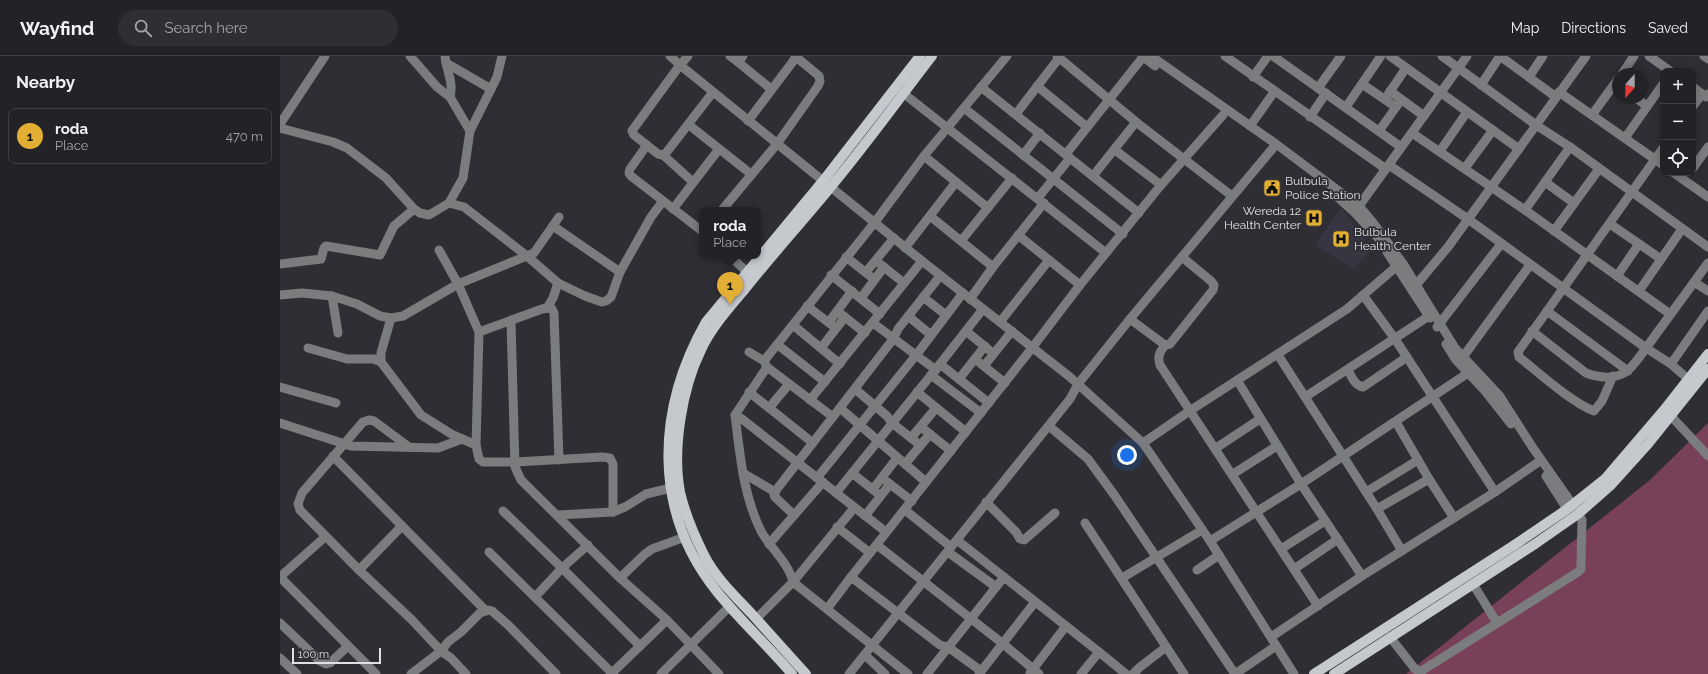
<!DOCTYPE html>
<meta charset="utf-8">
<style>
:root{--surface:#232227;--page:#2f2f33;--text:#f1f3f6;--muted:#a3a4a7;--line:#403f44;--accent:#e2af34}
body{margin:0;font-family:Raleway,sans-serif;background:var(--page);color:var(--text)}
.controls{position:absolute;right:12px;top:12px;display:grid;overflow:hidden;border-radius:8px;box-shadow:0 2px 10px #0003}
.controls button{width:36px;height:36px;display:grid;place-items:center;padding:0;border:0;border-bottom:1px solid var(--line);background:var(--surface);color:var(--text);font:20px sans-serif}
.compass{position:absolute;left:1332px;top:12px;width:36px;height:36px;border-radius:50%;background:var(--surface);box-shadow:0 2px 10px #0003;rotate:201deg}
.scale{position:absolute;left:12px;bottom:10px;width:89px;box-sizing:border-box;padding-left:4px;border:2px solid #e1e1e4;border-top:0;font-size:11px;line-height:14px;white-space:nowrap;color:#e1e1e4;-webkit-text-stroke:3px #2f2e34;paint-order:stroke}
.you{position:absolute;left:847px;top:399px;width:14px;height:14px;margin:-10px;border:3px solid #fff;border-radius:50%;background:#1a73e8;box-shadow:0 0 0 6px #1a73e833}
.badge{display:grid;place-items:center;width:26px;height:26px;border-radius:50%;background:var(--accent);color:#111;font-size:13px;font-weight:700}
.pin{position:absolute;translate:-50% -33px;filter:drop-shadow(0 1px 2px #0008)}
.pin::after{content:'';position:absolute;top:21px;width:14px;height:12px;background:inherit;clip-path:polygon(0 0,100% 0,50% 100%)}
.popup{position:absolute;left:419px;top:151px;width:62px;height:52px;box-sizing:border-box;display:grid;place-content:center;border-radius:8px;background:var(--surface);filter:drop-shadow(0 1px 3px #0005);font-size:13px;white-space:nowrap;color:var(--muted)}
.popup b{font-size:15px;color:var(--text)}
.popup::after{content:'';position:absolute;left:50%;top:100%;margin-left:-8px;border:8px solid transparent;border-top-color:var(--surface)}
.list{margin:0;padding:0;list-style:none}
h2{display:flex;justify-content:space-between;align-items:center;height:52px;margin:0;padding:0 16px;font-size:17px}
h2 small{font-size:13px;font-weight:400;color:var(--muted)}
.list li{display:grid;grid-template-columns:26px 1fr auto;gap:12px;align-items:center;box-sizing:border-box;height:56px;margin:0 8px 8px;padding:0 8px;border:1px solid var(--line);border-radius:8px}
.list b{display:block;font-size:15px;white-space:nowrap}
.list p{margin:0;font-size:13px;white-space:nowrap;color:var(--muted)}
.list em{font-size:13px;font-style:normal;color:var(--muted)}
.icon{flex:none;width:22px;height:22px;fill:none;stroke:currentColor;stroke-width:2;stroke-linecap:round;stroke-linejoin:round}
.map{position:relative;flex:none;width:1428px;height:618px;overflow:hidden}
header{display:flex;align-items:center;gap:24px;box-sizing:border-box;height:56px;padding:0 20px;background:var(--surface);border-bottom:1px solid var(--line)}
header strong{font-size:19px}
nav{display:flex;gap:22px;margin-inline-start:auto;font-size:14px}
.search{width:280px;height:36px;background:var(--page);display:flex;align-items:center;gap:10px;box-sizing:border-box;padding:0 14px;border-radius:22px;color:var(--muted);font-size:15px}
main{display:flex}
aside{flex:1;background:var(--surface)}
.map>svg:first-child{display:block}
.built{fill:#373541}
.green{fill:#79405a}
.lines{fill:none;stroke-linecap:round;stroke-linejoin:round}
.minor{stroke:#7a7c7e;stroke-width:9}
.major{stroke:#c5c9ce;stroke-width:10}
.labels{text-anchor:middle;dominant-baseline:central;stroke-width:3.5;stroke-linejoin:round;paint-order:stroke}
.poi-label{font-size:12px;fill:#e1e1e4;stroke:#2f2e34;text-anchor:start}
</style>
<header>
<strong>Wayfind</strong>
<div class="search"><svg class="icon" aria-label="search" viewBox="0 0 24 24"><circle cx="10" cy="10" r="6"/><path d="M15 15l6 6"/></svg>Search here</div>
<nav><a>Map</a><a>Directions</a><a>Saved</a></nav>
</header>
<main>
<aside>
<h2>Nearby<small></small></h2>
<ul class="list">
<li><span class="badge">1</span><div><b>roda</b><p>Place</p></div><em>470 m</em></li>
</ul>
</aside>
<div class="map">
<svg width="1428" height="618" viewBox="0 0 1428 618">
<rect width="100%" height="100%" fill="#2f2e34"/>
<polygon class="built" points="1061,151 1092,194 1073,213 1035,189"/>
<polygon class="green" points="1428,367 1428,618 1126,618 1370,424"/>
<g class="lines">
<g class="minor">
<polyline points="130,0 157,31 170,41 190,75"/>
<path d="M165 0C166 14 174 26 170 41"/>
<polyline points="390,0 400,9 408,0"/>
<polyline points="450,0 458,6 463,0"/>
<polyline points="777,0 856,66 952,140"/>
<polyline points="862,0 875,10"/>
<polyline points="871,0 996,88 1079,150 1094,168 1124,209 1175,292 1219,339 1253,392 1293,449 1302,464 1301,507 1301,513 1298,516 1143,614 1139,615 1135,613 1110,581"/>
<polyline points="945,0 1106,113"/>
<polyline points="993,0 1121,91"/>
<polyline points="1110,0 1239,93"/>
<polyline points="1162,0 1256,69 1290,91 1428,191"/>
<polyline points="1220,0 1276,41"/>
<polyline points="1369,0 1390,15"/>
<polyline points="1424,0 1428,3"/>
<polyline points="458,6 491,33"/>
<polyline points="166,7 211,33"/>
<polyline points="1342,18 1354,0"/>
<polyline points="973,21 988,0"/>
<polyline points="1249,21 1263,0"/>
<polyline points="1082,28 1116,51"/>
<polyline points="1201,29 1220,0"/>
<polyline points="757,30 807,71"/>
<polyline points="701,31 859,157"/>
<polyline points="1413,31 1422,38"/>
<polyline points="1038,32 1061,0"/>
<polyline points="1110,35 1144,60"/>
<polyline points="433,36 386,97 383,99 378,98 354,79 352,75 354,72 400,9 642,205 790,321 863,387 930,485 1014,618"/>
<polyline points="1279,36 1383,109"/>
<polyline points="623,37 826,197"/>
<polyline points="1107,40 1126,12"/>
<polyline points="1356,42 1367,50"/>
<polyline points="1413,50 1422,38 1426,41 1428,38"/>
<polyline points="1066,51 1101,0"/>
<polyline points="684,52 843,178"/>
<polyline points="736,58 779,2"/>
<polyline points="1312,59 1338,23"/>
<polyline points="1030,61 1046,37"/>
<polyline points="468,65 517,0"/>
<polyline points="0,68 45,0"/>
<polyline points="409,69 471,118"/>
<polyline points="970,70 994,36"/>
<polyline points="0,72 53,86 67,92 106,122 134,153 140,157 149,159 169,147 183,122 190,75 217,21 222,0"/>
<polyline points="1099,75 1119,47"/>
<polyline points="1132,77 1245,154 1390,258"/>
<polyline points="1345,82 1383,28"/>
<polyline points="367,89 350,113 349,117 351,120 422,175"/>
<polyline points="835,94 881,129"/>
<polyline points="1160,95 1187,56"/>
<polyline points="786,98 863,1"/>
<polyline points="383,99 413,126"/>
<polyline points="743,99 760,77"/>
<polyline points="644,100 708,152"/>
<polyline points="1109,109 1188,163 1366,292 1428,207"/>
<polyline points="1185,112 1213,74"/>
<polyline points="1413,112 1428,91"/>
<polyline points="1394,117 1428,141"/>
<polyline points="813,120 856,66"/>
<polyline points="1265,126 1294,147"/>
<polyline points="1053,137 1075,157 1099,183"/>
<polyline points="758,142 790,102"/>
<polyline points="169,147 184,151 247,200 278,227 305,240 322,246 326,245 331,241 340,216 371,161 383,145"/>
<polyline points="1079,150 1187,0"/>
<polyline points="393,153 439,93"/>
<polyline points="442,154 497,88 538,30 540,25 539,20 515,0"/>
<polyline points="1245,154 1290,91"/>
<polyline points="650,160 713,211"/>
<polyline points="1330,168 1381,203"/>
<polyline points="273,170 340,216"/>
<polyline points="1274,175 1319,113"/>
<polyline points="738,179 800,229"/>
<polyline points="681,185 732,122"/>
<polyline points="625,192 676,126"/>
<polyline points="159,194 178,228 199,276 196,389 199,403 203,406 236,406 322,401 330,402 333,408 333,456"/>
<polyline points="1107,196 1150,262"/>
<polyline points="450,200 467,216"/>
<polyline points="566,201 590,220"/>
<path d="M902 201 931 225 934 229 933 234 890 288 885 289C880 296 877 300 880 309L1038 550"/>
<polyline points="0,208 41,203 44,192 46,190 100,199 114,170 134,153"/>
<polyline points="600,208 624,227"/>
<polyline points="586,216 614,182"/>
<polyline points="551,219 600,258"/>
<polyline points="1337,220 1359,188"/>
<polyline points="1414,226 1428,235"/>
<polyline points="1136,229 1168,191 1306,0"/>
<polyline points="1359,235 1402,173"/>
<polyline points="0,239 22,237 52,240 77,248 100,260 111,262 123,260 178,228 254,197 279,161"/>
<polyline points="1083,239 1115,283 1215,436"/>
<polyline points="52,240 58,277"/>
<polyline points="643,241 666,259"/>
<polyline points="581,242 604,211"/>
<polyline points="690,243 713,211 764,147"/>
<polyline points="527,250 553,270"/>
<polyline points="267,252 273,242 278,227"/>
<polyline points="1267,255 1348,315"/>
<polyline points="561,258 585,277"/>
<polyline points="628,260 651,279"/>
<polyline points="850,263 885,289"/>
<polyline points="231,265 235,411 241,424 340,522 387,564 439,618"/>
<polyline points="549,266 572,235"/>
<polyline points="720,266 769,204"/>
<polyline points="593,267 656,314"/>
<polyline points="513,269 560,308"/>
<polyline points="1157,271 1221,188"/>
<polyline points="686,275 709,294"/>
<path d="M1252 275 1306 317C1319 322 1337 324 1348 314 1355 308 1361 299 1366 292L1391 308 1408 323"/>
<polyline points="199,276 262,253 267,252 272,253 274,257 279,404"/>
<polyline points="1166,288 1176,304 1205,335 1231,368"/>
<polyline points="498,289 545,326"/>
<polyline points="28,292 67,303 94,303 101,306 141,359 173,379 196,389"/>
<polyline points="541,292 565,261"/>
<polyline points="469,296 484,305 487,311 553,361"/>
<polyline points="998,299 1097,453 1122,495"/>
<polyline points="1183,301 1250,209"/>
<polyline points="484,305 595,166 644,100 727,0"/>
<polyline points="101,306 101,297 111,262"/>
<polyline points="700,307 725,327"/>
<polyline points="660,308 709,347"/>
<polyline points="1391,308 1428,255"/>
<polyline points="704,310 732,275"/>
<path d="M487 311 455 359C460 398 463 439 481 475 490 492 509 507 513 526L628 618"/>
<path d="M1068 314C1072 321 1074 329 1083 331L1127 301"/>
<polyline points="651,319 701,357"/>
<path d="M1333 320 1322 345 1314 355C1291 346 1259 317 1239 301L1238 296 1383 92"/>
<polyline points="679,323 705,290"/>
<polyline points="957,324 1021,428 1082,520"/>
<polyline points="0,331 56,347"/>
<polyline points="575,333 607,360 612,367 640,389"/>
<polyline points="469,336 533,387"/>
<polyline points="637,336 686,376"/>
<polyline points="1025,341 1149,260"/>
<polyline points="530,344 642,205"/>
<polyline points="489,352 509,328"/>
<polyline points="560,352 646,426"/>
<polyline points="455,359 462,363 606,476"/>
<polyline points="1391,360 1428,400"/>
<polyline points="1116,366 1149,423 1174,462"/>
<polyline points="0,367 71,390 158,392 182,383"/>
<polyline points="769,370 808,403 835,440 955,618"/>
<polyline points="641,371 671,395"/>
<polyline points="631,382 656,352"/>
<polyline points="863,387 911,354 1067,253 1117,210"/>
<polyline points="129,391 94,365 89,364 83,366 22,437 18,448 20,454 79,514 132,564 161,595 171,602 186,618"/>
<polyline points="936,392 980,363"/>
<polyline points="53,400 205,554"/>
<polyline points="625,408 650,378"/>
<polyline points="463,417 495,436"/>
<polyline points="572,417 596,436"/>
<polyline points="953,418 997,390"/>
<polyline points="1266,420 1287,453"/>
<polyline points="537,422 637,298 683,237"/>
<polyline points="606,425 632,445"/>
<polyline points="593,433 617,402"/>
<polyline points="1086,436 1138,404"/>
<polyline points="556,437 660,308 703,253"/>
<polyline points="706,446 736,476 740,483 744,484 775,457"/>
<polyline points="1097,453 1149,423"/>
<polyline points="625,454 671,491"/>
<polyline points="223,455 282,512 255,541"/>
<polyline points="278,459 333,456 345,451 366,438 391,432"/>
<polyline points="514,459 495,441 494,439 497,433 614,282 618,273 660,220"/>
<polyline points="585,460 610,428"/>
<polyline points="805,467 904,618"/>
<polyline points="557,471 590,497"/>
<polyline points="677,484 786,570"/>
<polyline points="930,485 1021,428 1188,317"/>
<polyline points="489,488 543,426"/>
<polyline points="308,489 282,512 360,590 331,618"/>
<polyline points="597,489 722,587 759,618"/>
<polyline points="1001,493 1045,465"/>
<polyline points="209,496 333,618"/>
<polyline points="668,496 716,531"/>
<polyline points="1014,513 1058,483"/>
<polyline points="79,514 122,470"/>
<polyline points="917,514 939,499"/>
<polyline points="0,521 96,618"/>
<polyline points="0,521 45,481"/>
<polyline points="571,521 752,292 800,229 881,129 943,59"/>
<polyline points="340,522 365,498 372,493 405,481"/>
<polyline points="842,522 922,474"/>
<polyline points="1193,528 1217,567"/>
<polyline points="547,553 571,521 660,589 668,591 701,615"/>
<polyline points="476,563 513,526 574,452"/>
<polyline points="0,567 40,605 46,608 50,607 68,590"/>
<polyline points="991,581 1082,520 1215,436 1257,407"/>
<polyline points="360,590 387,564"/>
<polyline points="819,596 846,618"/>
<polyline points="585,599 605,618"/>
<polyline points="0,602 17,618"/>
<polyline points="750,617 786,570 819,596 801,618"/>
<polyline points="131,618 161,595 168,586 181,576 200,557 209,554 212,555 227,568 276,618"/>
<polyline points="381,618 450,550"/>
<polyline points="569,618 790,343 798,328 850,263 993,92"/>
<polyline points="647,618 724,521"/>
<polyline points="699,618 755,546"/>
<polyline points="853,618 860,611 886,591"/>
<polyline points="955,618 996,590"/>
</g>
<g class="major">
<path d="M512 618C488 590 461 565 438 537 372 456 376 354 426 266L543 125 640 0"/>
<path d="M526 618C508 598 489 577 471 557 454 539 435 521 424 499 414 479 405 458 400 436 392 394 402 332 421 294 431 272 449 252 465 233 492 199 521 167 549 133 585 90 618 44 652 0"/>
<polyline points="1034,618 1233,490 1286,454 1325,423 1384,354 1428,298"/>
<polyline points="1054,618 1255,488 1298,458 1331,429 1368,388 1428,313"/>
</g>
</g>
<defs>
<symbol id="civic-square" viewBox="-11 -11 22 22"><rect x="-9" y="-9" width="18" height="18" rx="4" fill="#e2af34" stroke="#2f2e34"/><path d="M-.6-6.5H3V-4.5H.6V-3L4-1V1h2V6H-6V1h2V-1L-.6-3ZM-1.2 2.5V6h2.4V2.5Z" fill="#111"/></symbol>
<symbol id="hospital-square" viewBox="-11 -11 22 22"><rect x="-9" y="-9" width="18" height="18" rx="4" fill="#e2af34" stroke="#2f2e34"/><path d="M-5-5h3v3.5h4V-5h3V5h-3V1.5h-4V5h-3Z" fill="#111"/></symbol>
</defs>
<g fill-rule="evenodd">
<use href="#civic-square" x="982" y="122" width="20" height="20"/>
<use href="#hospital-square" x="1024" y="152" width="20" height="20"/>
<use href="#hospital-square" x="1051" y="173" width="20" height="20"/>
</g>
<g class="labels">
<g class="poi-label">
<text x="1005" y="125">Bulbula<tspan x="1005" dy="14">Police Station</tspan></text>
<text x="1021" y="155" text-anchor="end">Wereda 12<tspan x="1021" dy="14">Health Center</tspan></text>
<text x="1074" y="176">Bulbula<tspan x="1074" dy="14">Health Center</tspan></text>
</g>
</g>
</svg>
<div class="controls">
<button>+</button>
<button>−</button>
<button><svg class="icon" aria-label="locate" viewBox="0 0 24 24"><circle cx="12" cy="12" r="6"/><path d="M12 2v4M12 18v4M2 12h4M18 12h4"/></svg></button>
</div>
<svg class="compass" viewBox="-18 -18 36 36"><path d="M0-13l5 13h-10z" fill="#e53935"/><path d="M0 13l5-13h-10z" fill="#a3a4a7"/></svg>
<div class="scale">100 m</div>
<div class="you"></div>
<div class="pin badge" style="left:450px;top:249px">1</div>
<div class="popup"><b>roda</b>Place</div>
</div>
</main>
